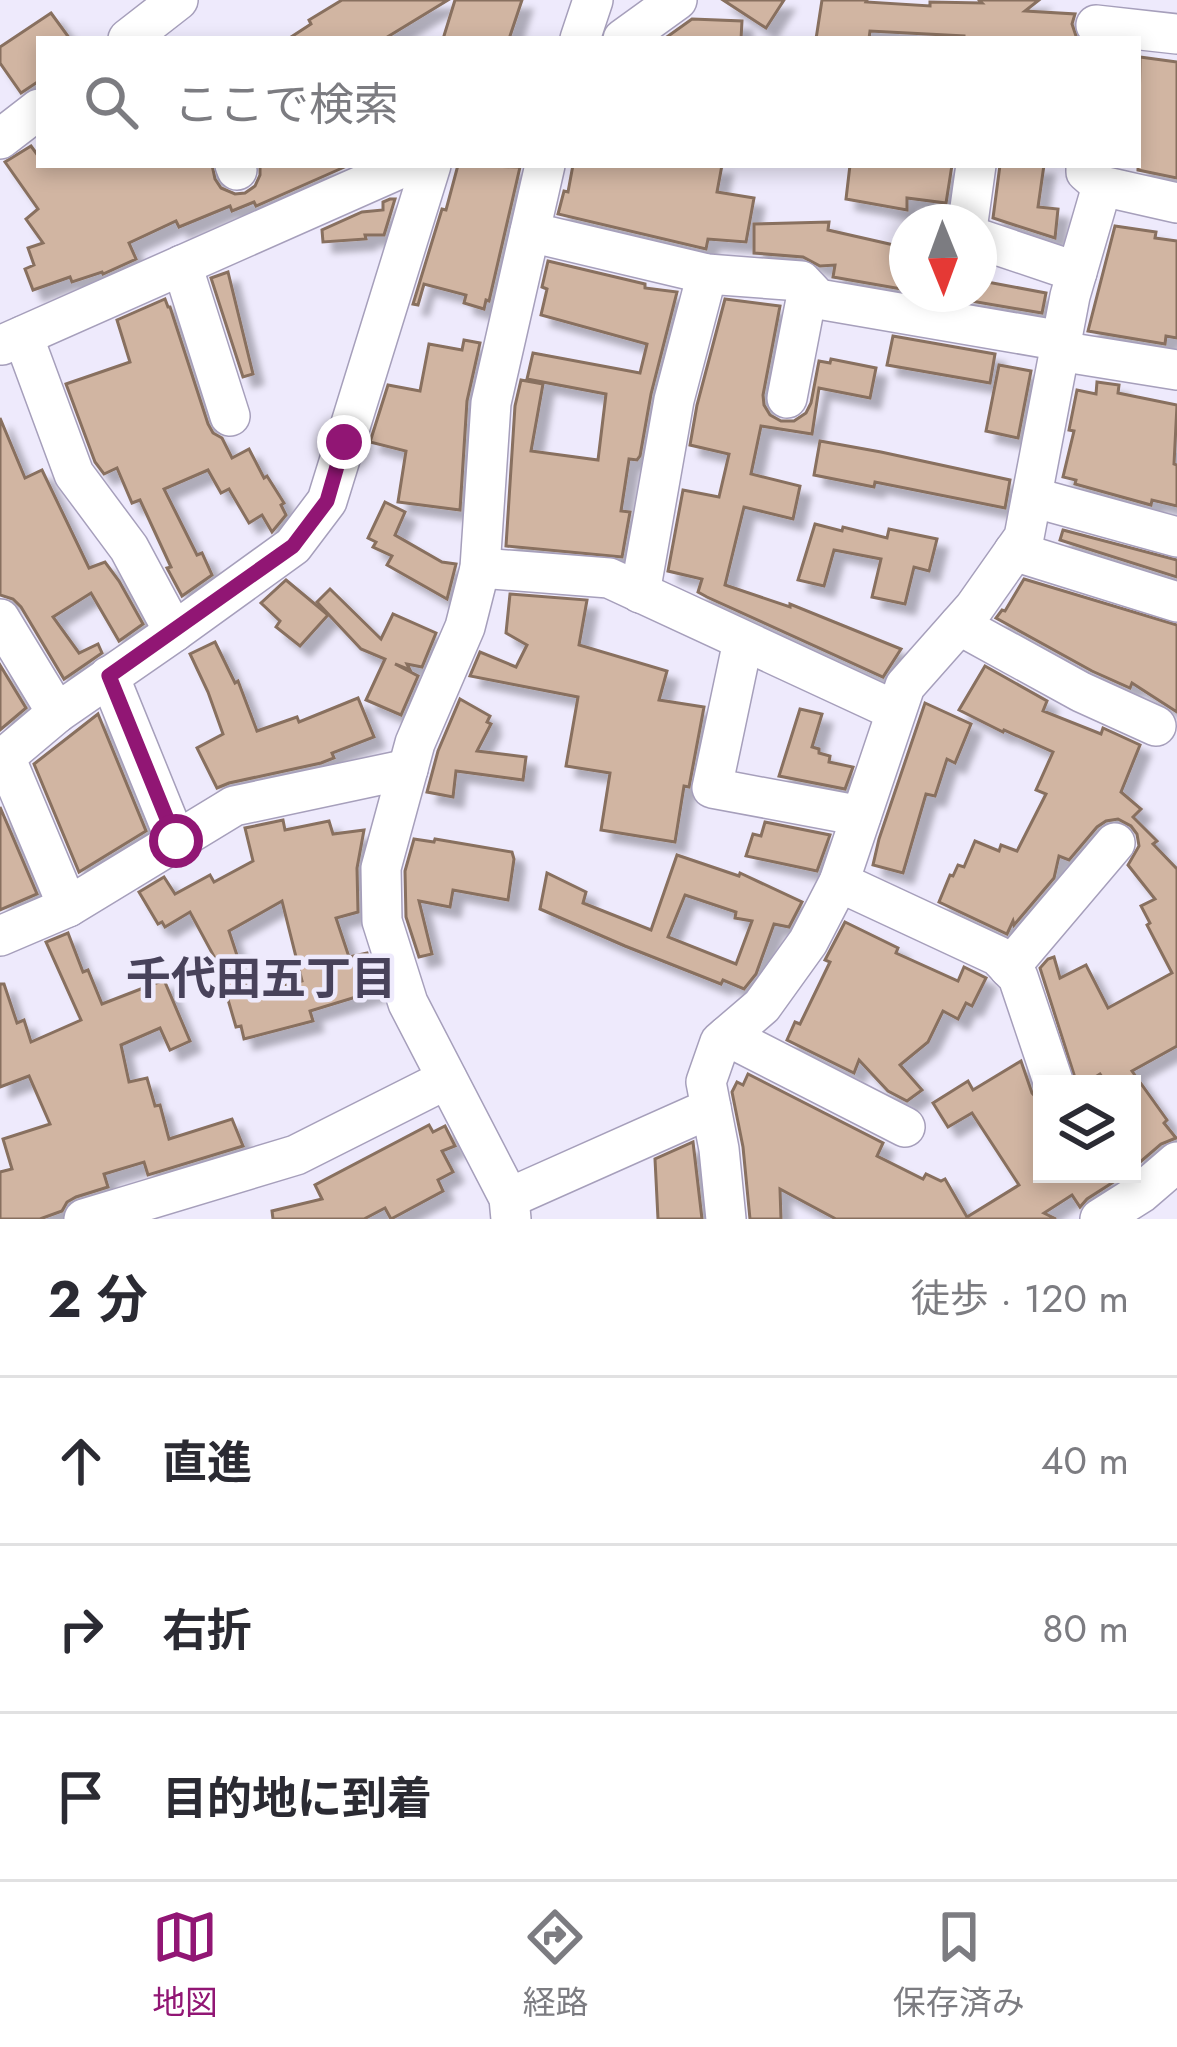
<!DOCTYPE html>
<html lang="ja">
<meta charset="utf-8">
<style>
:root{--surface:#fff;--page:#f7f7f7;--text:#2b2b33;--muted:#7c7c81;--line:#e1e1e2;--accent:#911674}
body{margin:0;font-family:Jost,"Noto Sans JP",sans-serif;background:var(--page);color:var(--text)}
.controls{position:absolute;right:36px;bottom:36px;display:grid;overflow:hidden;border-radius:0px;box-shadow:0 6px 18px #0003}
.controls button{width:108px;height:108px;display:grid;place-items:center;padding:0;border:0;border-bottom:3px solid var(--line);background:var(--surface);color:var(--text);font:60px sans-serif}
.compass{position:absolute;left:889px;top:204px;width:108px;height:108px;border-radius:50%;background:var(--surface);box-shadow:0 6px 18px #0003;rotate:179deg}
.stop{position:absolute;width:36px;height:36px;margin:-27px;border:9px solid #911674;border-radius:50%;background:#fff}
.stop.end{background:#911674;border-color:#fff;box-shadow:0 3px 12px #0008}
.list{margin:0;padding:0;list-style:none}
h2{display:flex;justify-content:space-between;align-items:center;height:156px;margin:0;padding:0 48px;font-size:51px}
h2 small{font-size:39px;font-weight:400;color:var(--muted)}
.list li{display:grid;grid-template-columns:78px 1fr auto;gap:36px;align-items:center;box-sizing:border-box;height:168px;padding:0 48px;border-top:3px solid var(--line)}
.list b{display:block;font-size:45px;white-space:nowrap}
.list em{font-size:39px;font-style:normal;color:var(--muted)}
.icon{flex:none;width:66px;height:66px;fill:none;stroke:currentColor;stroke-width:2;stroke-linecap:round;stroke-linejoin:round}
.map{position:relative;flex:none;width:1177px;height:1219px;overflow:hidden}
.search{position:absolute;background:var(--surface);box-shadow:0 6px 18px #0003;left:36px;right:36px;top:36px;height:132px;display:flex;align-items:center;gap:30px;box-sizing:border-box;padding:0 42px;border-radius:0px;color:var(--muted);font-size:45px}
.sheet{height:660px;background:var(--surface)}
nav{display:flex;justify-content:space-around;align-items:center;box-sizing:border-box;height:168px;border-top:3px solid var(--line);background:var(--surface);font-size:33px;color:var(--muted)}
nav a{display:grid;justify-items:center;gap:6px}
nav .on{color:var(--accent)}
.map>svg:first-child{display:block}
.building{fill:#d1b5a2;stroke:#886f5e;stroke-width:3;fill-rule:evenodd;filter:url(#shadow)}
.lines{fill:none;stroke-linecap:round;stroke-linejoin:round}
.minor-casing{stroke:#a69fbb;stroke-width:42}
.minor{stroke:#fff;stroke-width:39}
.route{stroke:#911674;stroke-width:15}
.labels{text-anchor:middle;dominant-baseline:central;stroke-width:9;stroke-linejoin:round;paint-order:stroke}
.neighbourhood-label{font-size:45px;font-weight:bold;fill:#48425a;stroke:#eeeafc}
</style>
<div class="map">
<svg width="1177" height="1219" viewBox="0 0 1177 1219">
<defs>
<filter id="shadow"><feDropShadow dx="10" dy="10" stdDeviation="3" flood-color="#0004"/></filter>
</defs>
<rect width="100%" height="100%" fill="#eeeafc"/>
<g class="building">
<polygon points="342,0 448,0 384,39 288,39 311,24 309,20"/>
<polygon points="455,0 522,0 509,39 443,39"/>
<polygon points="723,0 784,0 766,28"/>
<polygon points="822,0 867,0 866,2 930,6 930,2 982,3 979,0 1039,0 1025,11 1075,14 1072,24 1077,39 964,39 964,36 870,31 869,39 816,39"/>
<polygon points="51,13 70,39 39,39 39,81 21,93 0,63 0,47"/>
<polygon points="692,19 742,21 741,39 664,39"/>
<polygon points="1140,57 1177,62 1177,178 1138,170"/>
<polygon points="31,146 39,157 39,165 212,165 215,179 221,188 235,194 245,193 255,186 260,175 260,165 349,165 256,206 254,202 232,211 230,206 179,227 176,221 129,243 136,259 103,274 102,272 72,282 70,277 33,290 25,269 34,265 28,248 43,243 26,219 38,209 5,162"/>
<polygon points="458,165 520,167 489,301 486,300 484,309 464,303 466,295 424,284 418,305 413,304 442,209 446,210"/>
<polygon points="573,165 722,165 717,192 754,198 746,242 708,239 706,249 558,214 564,191 568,192"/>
<polygon points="850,165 952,165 946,203 907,198 907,210 846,199"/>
<polygon points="1000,165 1044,165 1038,207 1058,209 1055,238 993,218"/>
<polygon points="390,199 395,199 384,235 365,235 366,239 323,242 322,230 362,212 383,210 383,202"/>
<polygon points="829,222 828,230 907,248 907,290 833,277 835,265 820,266 803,257 754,253 754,224"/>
<polygon points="1115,226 1156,232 1155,238 1177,241 1177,338 1166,336 1165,344 1088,331"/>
<polygon points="548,261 645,284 645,288 677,292 651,394 640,456 637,460 629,459 621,511 630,512 622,557 506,546 515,406 521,380 543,384 531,451 598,460 606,394 527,379 533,353 640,373 647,344 541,315 547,289 542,287"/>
<polygon points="228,272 253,374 243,377 211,278"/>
<polygon points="982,281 1046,293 1042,313 930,294 979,294"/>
<polygon points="165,299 168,307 170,307 208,424 213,433 222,438 232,458 249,449 264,478 267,476 284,503 281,505 286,515 272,532 262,515 249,523 229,489 221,493 208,470 164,489 197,555 202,553 212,575 182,596 167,568 171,567 140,500 132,503 117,468 104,474 95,462 66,384 130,362 117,320"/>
<polygon points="725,299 780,306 763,395 764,405 770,415 781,421 794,421 806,413 811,403 819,361 830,363 831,359 876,368 870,398 819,388 812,434 761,426 751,474 800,486 793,519 744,507 725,585 790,607 790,604 901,649 883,677 707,597 698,592 702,579 668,571 683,490 719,497 729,454 690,445 697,405"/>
<polygon points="893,336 995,354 990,383 887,365"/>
<polygon points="464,340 480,343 467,401 460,510 398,502 406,451 370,442 388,385 420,391 429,344 462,350"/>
<polygon points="999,365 1031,371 1018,438 986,431"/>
<polygon points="1097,382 1119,385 1118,393 1177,405 1174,464 1177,465 1177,506 1152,500 1151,505 1075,484 1076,480 1063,477 1074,431 1069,430 1077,390 1096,394"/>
<polygon points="0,418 25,478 42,470 89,568 105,562 119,581 143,624 119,641 91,593 53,617 79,653 98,644 102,653 64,679 21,607 13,599 0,595"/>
<polygon points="820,441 881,452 1010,480 1005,508 875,482 874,487 814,475"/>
<polygon points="385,502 405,512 395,535 442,562 456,564 447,599 387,565 392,556 373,547 376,542 368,538"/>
<polygon points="815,524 842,531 843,527 887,538 889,529 937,539 929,571 914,567 905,604 872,597 881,559 834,550 824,586 798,580"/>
<polygon points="1063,530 1177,560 1177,577 1060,540"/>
<polygon points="1024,579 1177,625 1177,712 1132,683 1130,688 1092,671 996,618 1002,610 1005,611"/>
<polygon points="286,580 328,615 300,646 276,627 280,621 261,603"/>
<polygon points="330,589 381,639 393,614 436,633 422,667 407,664 410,670 395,664 418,676 401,715 366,700 385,659 361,649 317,602"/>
<polygon points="510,594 587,600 579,645 667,671 659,700 704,707 689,787 684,786 675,842 601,830 610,773 566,766 578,697 470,676 480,652 516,667 527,645 506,633"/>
<polygon points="215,642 235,683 238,681 257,731 297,717 299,722 358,698 374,737 332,753 334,758 321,763 229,783 217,788 197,748 223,734 208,692 190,654"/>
<polygon points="0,665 26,708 0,730"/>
<polygon points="985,666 1047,701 1043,711 1101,734 1103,728 1140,745 1121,792 1141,809 1133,817 1157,841 1153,844 1177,869 1177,1046 1132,1071 1167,1120 1164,1123 1176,1138 1161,1144 1132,1169 1132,1084 1107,1084 1100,1074 1084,1084 1077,1084 1040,968 1048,959 1054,957 1060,978 1086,965 1108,1008 1172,973 1147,925 1150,923 1141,906 1155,899 1128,865 1139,846 1137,834 1131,826 1118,819 1106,821 1097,827 1069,860 1059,856 1054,878 1014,925 1013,921 1007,934 939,902 950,875 953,876 958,865 964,867 975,841 999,851 1001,845 1017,851 1046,794 1036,790 1053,752 1004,730 1003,732 959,710"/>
<polygon points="460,699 490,716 487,722 491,724 477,751 526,757 523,780 456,771 453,797 427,792 438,751"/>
<polygon points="925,703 971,724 955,763 947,759 935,796 926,794 903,873 873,865 879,839"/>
<polygon points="800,709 822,714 812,747 819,749 819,753 830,756 829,762 853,767 845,789 779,776"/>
<polygon points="98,714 146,831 79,872 34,764"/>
<polygon points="0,807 37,894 0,910"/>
<path d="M283 820 285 830 329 821 333 834 364 830 357 868 358 912 336 918 349 957 367 953 379 990 310 1011 313 1021 244 1039 241 1026 236 1027 217 962 190 912 165 927 162 922 158 924 139 892 164 877 175 894 210 875 214 882 253 861 245 828ZM282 901 302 981 250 995 229 931Z"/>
<polygon points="765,822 830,835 817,871 746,856 753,834 761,836"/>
<polygon points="414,839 434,842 435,839 512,852 514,859 508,900 453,890 450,907 419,901 432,954 419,957 406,917 405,871"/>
<path d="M677 855 739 876 740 873 802 902 789 927 774 924 756 974 744 989 723 980 721 984 625 946 540 909 547 873 586 892 583 903 651 930ZM685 895 736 912 735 918 752 921 736 964 668 937Z"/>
<polygon points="845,922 898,948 896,953 958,981 964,967 986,978 972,1006 966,1003 958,1019 943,1011 928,1042 900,1065 922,1090 907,1101 888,1091 859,1060 854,1073 787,1040 795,1022 800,1024 830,962 825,960"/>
<polygon points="68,933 83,972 88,970 102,1004 164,980 190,1041 170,1050 160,1028 121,1045 129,1082 147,1078 155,1106 160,1105 169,1139 232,1119 243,1146 148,1175 144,1162 104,1174 108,1187 76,1197 67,1202 62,1211 40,1219 0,1219 0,1172 12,1169 3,1139 50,1124 29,1076 0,1087 0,984 4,984 17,1023 24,1020 31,1042 81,1020 46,942"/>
<polygon points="1021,1061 1032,1093 1042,1104 1042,1174 1126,1174 1087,1199 1080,1207 1072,1195 1044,1213 1056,1219 836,1219 780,1189 781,1219 750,1219 743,1147 732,1092 737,1082 743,1085 748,1074 883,1143 877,1156 923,1179 926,1174 941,1181 945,1179 967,1217 1019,1185 972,1113 948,1127 933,1103 968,1081 973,1090"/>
<polygon points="429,1125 433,1132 445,1126 455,1146 442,1151 453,1172 438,1180 443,1191 391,1219 385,1208 364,1219 273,1219 272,1211 322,1199 315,1185"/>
<polygon points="693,1142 702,1219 658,1219 655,1159"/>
</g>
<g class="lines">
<defs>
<g id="minor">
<polyline points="1096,25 1177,34"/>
<polyline points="128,39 178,0"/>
<polyline points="580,39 593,0"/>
<polyline points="623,39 677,0"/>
<polyline points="0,139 39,109"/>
<polyline points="235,165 237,170"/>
<polyline points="1086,168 1086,172 1102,186 1177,203"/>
<polyline points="968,222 976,165"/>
<polyline points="530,232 707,274 801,281 818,299 1062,341"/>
<polyline points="979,239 1077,272"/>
<polyline points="182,265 230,416"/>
<polyline points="2,345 408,165"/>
<polyline points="1059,351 1177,370"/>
<polyline points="787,398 808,289"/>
<polyline points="1032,497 1177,537"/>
<polyline points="1014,551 1177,602"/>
<polyline points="480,568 609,578 896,711"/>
<polyline points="640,593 674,400 707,274"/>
<polyline points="0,619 57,713"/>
<polyline points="959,625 1081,692 1156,726"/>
<polyline points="174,632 293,546 327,501 431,165"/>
<polyline points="743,641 712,788 861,816"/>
<polyline points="109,676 176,841"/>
<polyline points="5,757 68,907"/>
<polyline points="0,761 57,713 174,632 129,548 74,474 23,336"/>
<polyline points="839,882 998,956 1018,977 1054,1084"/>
<polyline points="0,936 68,907 234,806 408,769"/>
<polyline points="1009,968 1115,843"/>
<polyline points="727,1036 905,1127"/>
<polyline points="509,1198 711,1108"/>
<polyline points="84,1219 296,1155 447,1079"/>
<polyline points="511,1219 509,1198 408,1003 382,921 381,868 415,743 465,627 480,568 491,403 545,165"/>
<polyline points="726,1219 719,1149 706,1082 720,1042 762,1006 808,942 839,882 905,686 974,608 1024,537 1070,296 1102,186"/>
<polyline points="1100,1219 1141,1193 1177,1162"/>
</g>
</defs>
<use href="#minor" class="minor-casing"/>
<use href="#minor" class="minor"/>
</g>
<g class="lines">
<polyline class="route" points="176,841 109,676 293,546 327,501 344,442"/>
</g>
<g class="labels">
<g class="neighbourhood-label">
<text x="261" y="978">千代田五丁目</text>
</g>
</g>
</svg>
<div class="controls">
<button><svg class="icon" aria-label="layers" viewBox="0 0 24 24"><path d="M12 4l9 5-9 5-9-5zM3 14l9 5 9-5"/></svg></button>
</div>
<svg class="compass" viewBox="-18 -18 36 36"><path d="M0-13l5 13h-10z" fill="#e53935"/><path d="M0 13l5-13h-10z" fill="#7c7c81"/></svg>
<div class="stop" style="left:176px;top:841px"></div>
<div class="stop end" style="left:344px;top:442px"></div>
<div class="search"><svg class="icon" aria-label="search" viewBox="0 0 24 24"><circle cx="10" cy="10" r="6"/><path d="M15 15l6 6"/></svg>ここで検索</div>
</div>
<section class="sheet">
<h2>2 分<small>徒歩 · 120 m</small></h2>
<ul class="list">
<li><svg class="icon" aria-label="ahead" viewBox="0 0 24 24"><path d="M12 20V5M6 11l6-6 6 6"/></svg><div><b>直進</b></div><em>40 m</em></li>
<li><svg class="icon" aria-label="right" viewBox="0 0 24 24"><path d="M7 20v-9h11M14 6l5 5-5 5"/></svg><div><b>右折</b></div><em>80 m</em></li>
<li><svg class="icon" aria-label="arrive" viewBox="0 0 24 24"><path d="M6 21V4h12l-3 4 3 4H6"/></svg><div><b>目的地に到着</b></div></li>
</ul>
</section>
<nav>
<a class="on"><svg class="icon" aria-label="map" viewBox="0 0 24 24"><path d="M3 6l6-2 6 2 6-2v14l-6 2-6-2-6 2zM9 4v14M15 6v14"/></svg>地図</a>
<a><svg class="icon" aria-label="directions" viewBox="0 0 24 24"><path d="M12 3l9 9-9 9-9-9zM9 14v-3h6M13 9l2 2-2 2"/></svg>経路</a>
<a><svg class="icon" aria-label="saved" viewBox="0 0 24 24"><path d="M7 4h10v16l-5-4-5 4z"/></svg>保存済み</a>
</nav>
